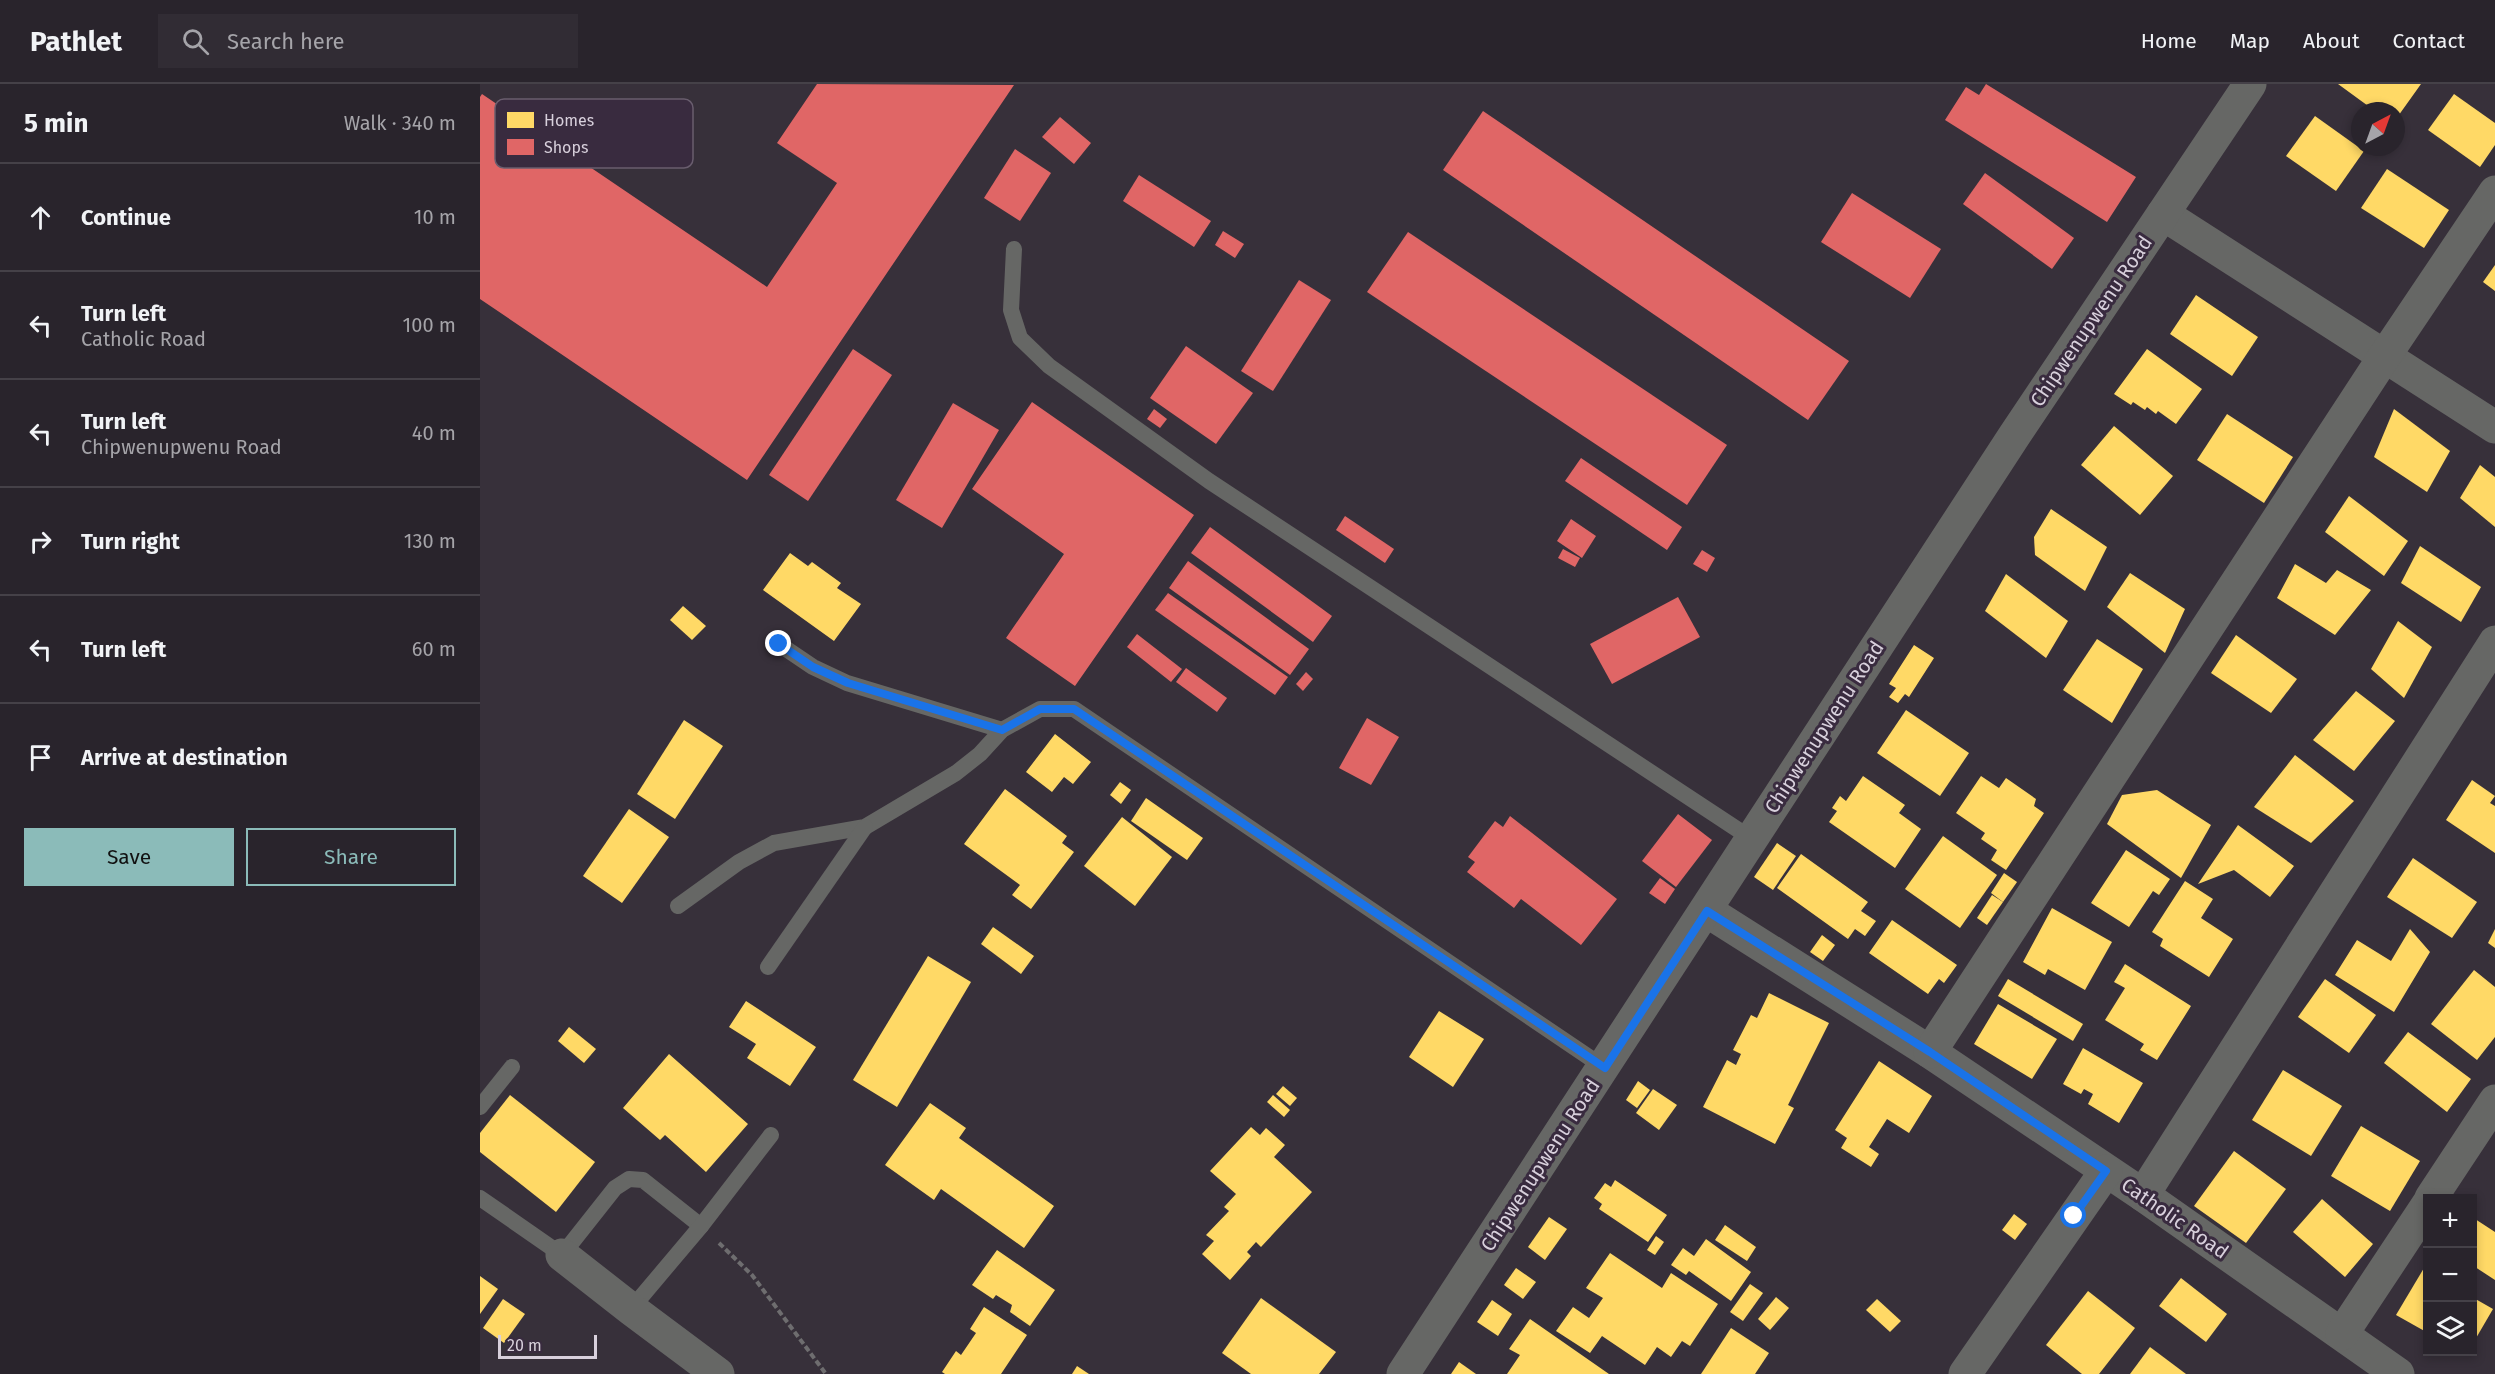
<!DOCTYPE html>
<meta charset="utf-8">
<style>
:root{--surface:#29242c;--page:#312c34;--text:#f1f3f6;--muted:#a5a4a9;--line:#454148;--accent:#8bbbb9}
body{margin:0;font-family:"Fira Sans",sans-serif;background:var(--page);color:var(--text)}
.controls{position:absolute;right:18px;bottom:18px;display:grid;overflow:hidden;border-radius:0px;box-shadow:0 3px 9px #0003}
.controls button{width:54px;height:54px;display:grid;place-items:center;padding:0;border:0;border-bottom:2px solid var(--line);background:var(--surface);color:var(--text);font:30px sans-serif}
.compass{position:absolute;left:1871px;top:18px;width:54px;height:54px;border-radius:50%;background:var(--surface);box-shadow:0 3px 9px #0003;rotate:41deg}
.scale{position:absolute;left:18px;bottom:15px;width:99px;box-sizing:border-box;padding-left:6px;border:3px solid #d8d0dc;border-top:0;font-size:16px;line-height:21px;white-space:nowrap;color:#d8d0dc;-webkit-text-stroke:4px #392b3f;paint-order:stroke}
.stop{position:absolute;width:18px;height:18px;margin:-14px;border:4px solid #1a73e8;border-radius:50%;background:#fff}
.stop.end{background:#1a73e8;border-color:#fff;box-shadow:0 2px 6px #0008}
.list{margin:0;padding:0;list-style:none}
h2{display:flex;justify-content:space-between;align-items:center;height:78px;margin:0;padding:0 24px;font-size:26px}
h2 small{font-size:20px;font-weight:400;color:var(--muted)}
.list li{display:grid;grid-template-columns:39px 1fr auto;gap:18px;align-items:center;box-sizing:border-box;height:108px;padding:0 24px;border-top:2px solid var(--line)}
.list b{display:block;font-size:22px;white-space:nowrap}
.list p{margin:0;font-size:20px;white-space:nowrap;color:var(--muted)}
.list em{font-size:20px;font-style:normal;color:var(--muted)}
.actions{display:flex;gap:12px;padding:18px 24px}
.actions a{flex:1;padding:14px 0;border:2px solid var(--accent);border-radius:0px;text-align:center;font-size:21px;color:var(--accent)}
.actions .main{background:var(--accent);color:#111}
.icon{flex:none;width:33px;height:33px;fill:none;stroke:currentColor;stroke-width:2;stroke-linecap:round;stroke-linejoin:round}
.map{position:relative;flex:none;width:2015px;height:1290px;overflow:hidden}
header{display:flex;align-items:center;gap:36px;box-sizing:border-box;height:84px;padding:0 30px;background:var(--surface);border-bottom:2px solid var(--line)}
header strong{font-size:28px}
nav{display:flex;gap:33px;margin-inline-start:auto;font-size:21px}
.search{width:420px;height:54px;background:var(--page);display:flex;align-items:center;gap:15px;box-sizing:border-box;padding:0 21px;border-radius:0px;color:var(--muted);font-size:22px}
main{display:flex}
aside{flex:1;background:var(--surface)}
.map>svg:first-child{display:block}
.homes{fill:#ffd966}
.shops{fill:#e06666}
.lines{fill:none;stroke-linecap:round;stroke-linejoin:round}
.path{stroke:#6e6d6f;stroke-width:4;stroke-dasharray:6 3;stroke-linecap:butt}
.service{stroke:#666765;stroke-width:16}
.minor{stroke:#666765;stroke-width:33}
.route{stroke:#1a73e8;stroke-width:8}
.labels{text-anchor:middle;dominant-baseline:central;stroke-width:6;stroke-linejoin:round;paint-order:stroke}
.street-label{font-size:20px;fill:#d8d0dc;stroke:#392b3f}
.key{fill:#392b3f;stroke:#695d6e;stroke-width:1.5}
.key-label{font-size:16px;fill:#d8d0dc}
</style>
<header>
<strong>Pathlet</strong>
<div class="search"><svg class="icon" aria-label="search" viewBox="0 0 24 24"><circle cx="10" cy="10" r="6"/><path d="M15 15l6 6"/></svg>Search here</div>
<nav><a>Home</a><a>Map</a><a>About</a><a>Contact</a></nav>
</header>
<main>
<aside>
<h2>5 min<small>Walk · 340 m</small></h2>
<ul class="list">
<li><svg class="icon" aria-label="ahead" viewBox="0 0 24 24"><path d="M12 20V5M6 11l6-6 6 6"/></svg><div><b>Continue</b></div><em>10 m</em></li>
<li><svg class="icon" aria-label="left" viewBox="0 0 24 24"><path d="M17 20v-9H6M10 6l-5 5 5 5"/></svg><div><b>Turn left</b><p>Catholic Road</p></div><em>100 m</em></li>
<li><svg class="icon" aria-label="left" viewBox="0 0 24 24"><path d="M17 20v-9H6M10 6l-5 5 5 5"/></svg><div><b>Turn left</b><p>Chipwenupwenu Road</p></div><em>40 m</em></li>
<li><svg class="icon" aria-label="right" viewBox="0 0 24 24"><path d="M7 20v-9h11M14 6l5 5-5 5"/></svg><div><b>Turn right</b></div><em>130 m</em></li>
<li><svg class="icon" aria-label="left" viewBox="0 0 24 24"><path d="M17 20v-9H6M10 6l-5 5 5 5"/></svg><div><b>Turn left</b></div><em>60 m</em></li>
<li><svg class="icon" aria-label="arrive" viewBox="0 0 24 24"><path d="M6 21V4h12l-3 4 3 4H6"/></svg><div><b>Arrive at destination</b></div></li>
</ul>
<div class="actions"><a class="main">Save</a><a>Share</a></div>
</aside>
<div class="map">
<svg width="2015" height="1290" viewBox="0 0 2015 1290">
<rect width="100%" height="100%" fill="#37303a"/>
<g class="homes">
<polygon points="1858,0 1941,0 1916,35 1916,27 1895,27"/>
<polygon points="1974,10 2015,39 2015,61 2000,83 1948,46"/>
<polygon points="1835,32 1884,67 1856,107 1806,72"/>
<polygon points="1907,85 1969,126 1944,164 1881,124"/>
<polygon points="2015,181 2015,207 2003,198"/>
<polygon points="1716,211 1778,253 1752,292 1690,250"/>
<polygon points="1667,265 1722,305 1696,340 1678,327 1676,330 1667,323 1665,326 1653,318 1651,321 1634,310"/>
<polygon points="1914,325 1970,367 1947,408 1894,373"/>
<polygon points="1747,330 1813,373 1784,419 1717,376"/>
<polygon points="1634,342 1693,392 1660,431 1601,381"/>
<polygon points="2000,381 2015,393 2015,443 1980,414"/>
<polygon points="1869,412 1928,457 1904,492 1845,448"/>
<polygon points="1571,425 1627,463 1605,507 1555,471 1554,453"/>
<polygon points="1940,462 2001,503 1981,538 1921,499"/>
<polygon points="310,469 328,482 332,478 361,499 357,504 381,520 354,557 283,506"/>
<polygon points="1815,480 1846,499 1857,486 1891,506 1855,551 1797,514"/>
<polygon points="1650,489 1705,525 1685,569 1627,523"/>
<polygon points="1526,490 1588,537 1566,574 1505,527"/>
<polygon points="203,522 226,542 212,556 190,536"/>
<polygon points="1918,537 1952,563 1924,614 1891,585"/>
<polygon points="1756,551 1817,595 1791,629 1731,589"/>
<polygon points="1617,555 1663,585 1632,639 1583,606"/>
<polygon points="1434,561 1454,574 1429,613 1425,610 1418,619 1409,613 1416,604 1409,600"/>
<polygon points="1876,607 1915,637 1874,687 1833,656"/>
<polygon points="1426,626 1489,669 1460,712 1397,669"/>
<polygon points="204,636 243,662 195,735 157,710"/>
<polygon points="575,650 611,678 593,700 584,693 572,708 546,688"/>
<polygon points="1815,671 1874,717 1831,759 1774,723"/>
<polygon points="1383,692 1425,721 1419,729 1441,745 1415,784 1349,738 1357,727 1352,724 1360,712 1366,717"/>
<polygon points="1501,692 1519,704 1526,694 1556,715 1554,722 1564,729 1526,786 1511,776 1517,766 1501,755 1505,749 1476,729"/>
<polygon points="1992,696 2015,712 2010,719 2015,722 2015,769 1966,736"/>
<polygon points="640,698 651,706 641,720 630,711"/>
<polygon points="525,705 587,752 582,759 594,768 551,825 532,811 540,801 484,760"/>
<polygon points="1677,706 1731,741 1701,794 1627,740 1642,711"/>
<polygon points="666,714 723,754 707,776 651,737"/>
<polygon points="149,725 189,753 142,819 103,792"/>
<polygon points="642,733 692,773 655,822 604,782"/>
<polygon points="1758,741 1814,782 1790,813 1754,786 1718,800"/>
<polygon points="1463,752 1517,791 1480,844 1425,805"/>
<polygon points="1297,759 1316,772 1293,806 1274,793"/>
<polygon points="1646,766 1690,795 1679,811 1673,807 1649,843 1611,819"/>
<polygon points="1321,770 1388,818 1381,827 1396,837 1385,852 1375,845 1368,855 1297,804"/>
<polygon points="1933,774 1997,818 1972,854 1907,813"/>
<polygon points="1524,789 1537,798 1523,818 1511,809"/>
<polygon points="1705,797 1733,815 1721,834 1753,855 1729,893 1680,862 1683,855 1672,848"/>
<polygon points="1512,811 1523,818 1507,841 1497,834"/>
<polygon points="1572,824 1632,858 1605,906 1568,885 1565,891 1543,878"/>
<polygon points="1412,836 1477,881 1464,899 1459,895 1448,910 1389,869"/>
<polygon points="513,843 554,872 541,890 501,860"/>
<polygon points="1930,845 1950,868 1914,928 1855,891 1877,856 1911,877"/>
<polygon points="2015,845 2015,864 2008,859"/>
<polygon points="1342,851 1355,861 1343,877 1330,868"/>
<polygon points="448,872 491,898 417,1023 373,996"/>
<polygon points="1645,880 1711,922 1677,976 1660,966 1664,960 1625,936 1645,904 1634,898"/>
<polygon points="1994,886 2015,903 2015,953 1997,976 1951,940"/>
<polygon points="1528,895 1603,940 1593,957 1518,912"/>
<polygon points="1845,895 1896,931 1869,969 1818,933"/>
<polygon points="1289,909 1349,939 1308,1021 1314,1024 1295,1060 1223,1023 1247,976 1256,981 1261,970 1253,966 1271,931 1277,934"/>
<polygon points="266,917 336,963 310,1002 267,974 276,960 249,943"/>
<polygon points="1518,920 1577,955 1552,995 1494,960"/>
<polygon points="959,927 1004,955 973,1003 929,973"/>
<polygon points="89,943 116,965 104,979 78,957"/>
<polygon points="1928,948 1991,995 1967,1028 1904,979"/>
<polygon points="1603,964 1663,999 1639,1039 1608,1020 1613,1010 1604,1005 1601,1010 1583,1000"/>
<polygon points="189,970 268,1040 226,1088 185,1051 180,1056 143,1024"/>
<polygon points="1399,977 1452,1012 1429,1049 1407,1035 1389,1063 1399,1070 1391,1083 1361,1064 1367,1054 1355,1046"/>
<polygon points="1803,986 1862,1022 1831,1072 1772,1036"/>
<polygon points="1158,997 1170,1006 1157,1024 1146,1016"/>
<polygon points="803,1002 817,1014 810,1022 796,1010"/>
<polygon points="1173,1005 1197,1021 1179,1046 1156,1029"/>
<polygon points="30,1011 115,1078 76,1128 0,1068 0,1049"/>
<polygon points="793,1011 810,1026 804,1033 787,1018"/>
<polygon points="450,1019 486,1044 479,1054 574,1122 544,1164 461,1105 454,1116 405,1081"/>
<polygon points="1881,1042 1940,1077 1910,1127 1851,1092"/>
<polygon points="771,1043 780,1051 786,1044 805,1061 794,1073 832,1108 781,1163 776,1158 767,1168 771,1172 750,1196 722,1170 734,1157 726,1151 749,1127 744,1123 756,1110 730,1087"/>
<polygon points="1754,1067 1806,1105 1766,1159 1714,1122"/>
<polygon points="1135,1096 1187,1131 1168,1158 1119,1125 1122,1120 1114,1114 1125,1099 1131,1103"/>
<polygon points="1842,1115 1893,1160 1865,1193 1813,1148"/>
<polygon points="1534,1130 1547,1140 1535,1156 1522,1146"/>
<polygon points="1069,1133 1087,1145 1065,1176 1048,1163"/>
<polygon points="1992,1133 2015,1148 2015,1196 1992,1181"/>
<polygon points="1245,1141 1276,1163 1267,1177 1235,1156"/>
<polygon points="1176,1152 1184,1158 1175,1171 1167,1166"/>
<polygon points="1226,1155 1271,1188 1251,1217 1209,1187 1206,1191 1191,1181 1203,1164 1214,1172"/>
<polygon points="517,1166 575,1206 550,1242 530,1228 532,1221 516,1211 513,1215 492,1201"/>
<polygon points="1130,1169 1182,1204 1191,1189 1238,1220 1210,1262 1202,1257 1191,1273 1177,1263 1165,1281 1122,1252 1110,1269 1076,1247 1093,1223 1109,1234 1123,1214 1106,1204"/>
<polygon points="1036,1184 1056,1198 1043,1215 1024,1201"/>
<polygon points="1944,1184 1948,1186 1948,1249 1916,1231"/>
<polygon points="0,1192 18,1205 0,1230"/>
<polygon points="1701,1194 1747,1230 1726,1258 1679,1222"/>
<polygon points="1270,1200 1283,1209 1263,1237 1250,1228"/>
<polygon points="1608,1207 1655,1244 1619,1290 1602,1290 1566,1261"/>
<polygon points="1296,1213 1309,1224 1290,1246 1278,1235"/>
<polygon points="1992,1213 2013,1225 1992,1261"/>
<polygon points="781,1214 856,1268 839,1290 771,1290 742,1269"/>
<polygon points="23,1215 45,1230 24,1259 3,1244"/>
<polygon points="1397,1215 1421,1237 1410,1248 1386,1226"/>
<polygon points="1012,1216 1032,1230 1018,1252 997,1238"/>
<polygon points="504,1223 547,1251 521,1290 465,1290 462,1288 476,1267 481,1271 496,1249 490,1245"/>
<polygon points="1050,1235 1129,1290 1027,1290 1040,1271 1029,1265"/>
<polygon points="1251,1244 1289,1269 1275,1290 1221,1290"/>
<polygon points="1670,1263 1706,1290 1650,1290"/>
<polygon points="979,1278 996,1290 971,1290"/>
<polygon points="597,1282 609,1290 592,1290"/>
</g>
<g class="shops">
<polygon points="337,0 534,1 267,396 0,215 0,13 2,10 287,203 357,99 297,59"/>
<polygon points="1506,0 1656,93 1627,138 1465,36 1486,3 1499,11"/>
<polygon points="1003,27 1369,277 1328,336 963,86"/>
<polygon points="580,33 611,59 594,80 562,53"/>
<polygon points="535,65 571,89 540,137 504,114"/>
<polygon points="1505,89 1594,154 1572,185 1483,120"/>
<polygon points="659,91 731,137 714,163 643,117"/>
<polygon points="1372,109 1461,165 1430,214 1341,158"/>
<polygon points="743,147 764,160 755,174 735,161"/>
<polygon points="928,148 1247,361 1207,421 887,208"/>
<polygon points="819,196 851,216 793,307 761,287"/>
<polygon points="706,262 773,309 736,360 670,314"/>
<polygon points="373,265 412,291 328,417 289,391"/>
<polygon points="552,318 714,431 595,602 526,554 584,470 492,405"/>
<polygon points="473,319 519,346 462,444 416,416"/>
<polygon points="674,325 687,335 680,344 667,335"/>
<polygon points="1101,374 1202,443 1187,466 1085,397"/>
<polygon points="865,432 914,465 905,479 856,446"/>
<polygon points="1091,435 1116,452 1102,474 1077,457"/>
<polygon points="730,443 852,532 833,558 711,469"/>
<polygon points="1083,465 1100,474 1095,483 1078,474"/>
<polygon points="1222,466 1235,474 1227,488 1213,480"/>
<polygon points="708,477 829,565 810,591 689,504"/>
<polygon points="688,509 808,593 795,611 675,526"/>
<polygon points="1198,513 1220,553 1132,600 1110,560"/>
<polygon points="657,550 702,585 691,598 647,563"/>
<polygon points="706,584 747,614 737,628 696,598"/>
<polygon points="826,588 833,595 823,607 816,600"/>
<polygon points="887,634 919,653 891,701 859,684"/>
<polygon points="1198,730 1232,756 1196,803 1162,777"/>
<polygon points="1030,732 1137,815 1101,861 1041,815 1034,824 987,788 995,778 988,773 1015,737 1023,743"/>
<polygon points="1180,794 1195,805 1185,820 1169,809"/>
</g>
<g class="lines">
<polyline class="path" points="239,1159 272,1191 346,1290"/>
<g class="service">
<polyline points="534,165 531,226 540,254 569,282 729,397 1272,755"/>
<polyline points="299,560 333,583 367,599 522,646"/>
<polyline points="198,822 259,778 294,759 385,743 476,689 500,670 522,646 560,625 594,625 1125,984"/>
<polyline points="288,883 385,743"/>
<polyline points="0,1023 32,983"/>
<polyline points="0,1114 82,1171 135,1104 149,1095 163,1096 221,1142"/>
<polyline points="151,1225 221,1142 291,1051"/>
</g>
<g class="minor">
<polyline points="1683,130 2015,343"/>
<polyline points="1227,827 1450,968 1663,1111 1918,1290"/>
<polyline points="1450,968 1904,273 2015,108"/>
<polyline points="1663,1111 2015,558"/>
<polyline points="1951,1114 2015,1017"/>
<polyline points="82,1171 151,1225 238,1290"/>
<polyline points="1862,1250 1948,1120"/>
<polyline points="923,1290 1534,352 1770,0"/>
<polyline points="1485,1290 1626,1087"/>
</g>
</g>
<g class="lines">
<polyline class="route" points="299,560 333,583 368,599 522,646 560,625 594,625 1125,984 1227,827 1450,968 1626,1087 1594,1132"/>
</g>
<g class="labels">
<g class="street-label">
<text transform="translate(1611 237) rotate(-56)">Chipwenupwenu Road</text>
<text transform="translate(1344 643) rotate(-57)">Chipwenupwenu Road</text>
<text transform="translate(1060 1081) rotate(-57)">Chipwenupwenu Road</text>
<text transform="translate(1695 1134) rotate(35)">Catholic Road</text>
</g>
</g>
<rect x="15" y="15" width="198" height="69" rx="9" class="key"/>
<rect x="27" y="28" width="27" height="16" fill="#ffd966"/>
<rect x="27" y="55" width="27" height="16" fill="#e06666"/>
<g class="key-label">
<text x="64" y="42">Homes</text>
<text x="64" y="69">Shops</text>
</g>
</svg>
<div class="controls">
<button>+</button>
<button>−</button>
<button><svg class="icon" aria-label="layers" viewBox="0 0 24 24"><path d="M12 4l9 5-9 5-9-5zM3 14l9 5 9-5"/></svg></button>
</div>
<svg class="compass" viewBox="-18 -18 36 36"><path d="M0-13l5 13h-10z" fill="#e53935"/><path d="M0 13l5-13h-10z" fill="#a5a4a9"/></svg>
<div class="scale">20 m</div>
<div class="stop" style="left:1594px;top:1132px"></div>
<div class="stop end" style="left:299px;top:560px"></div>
</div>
</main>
